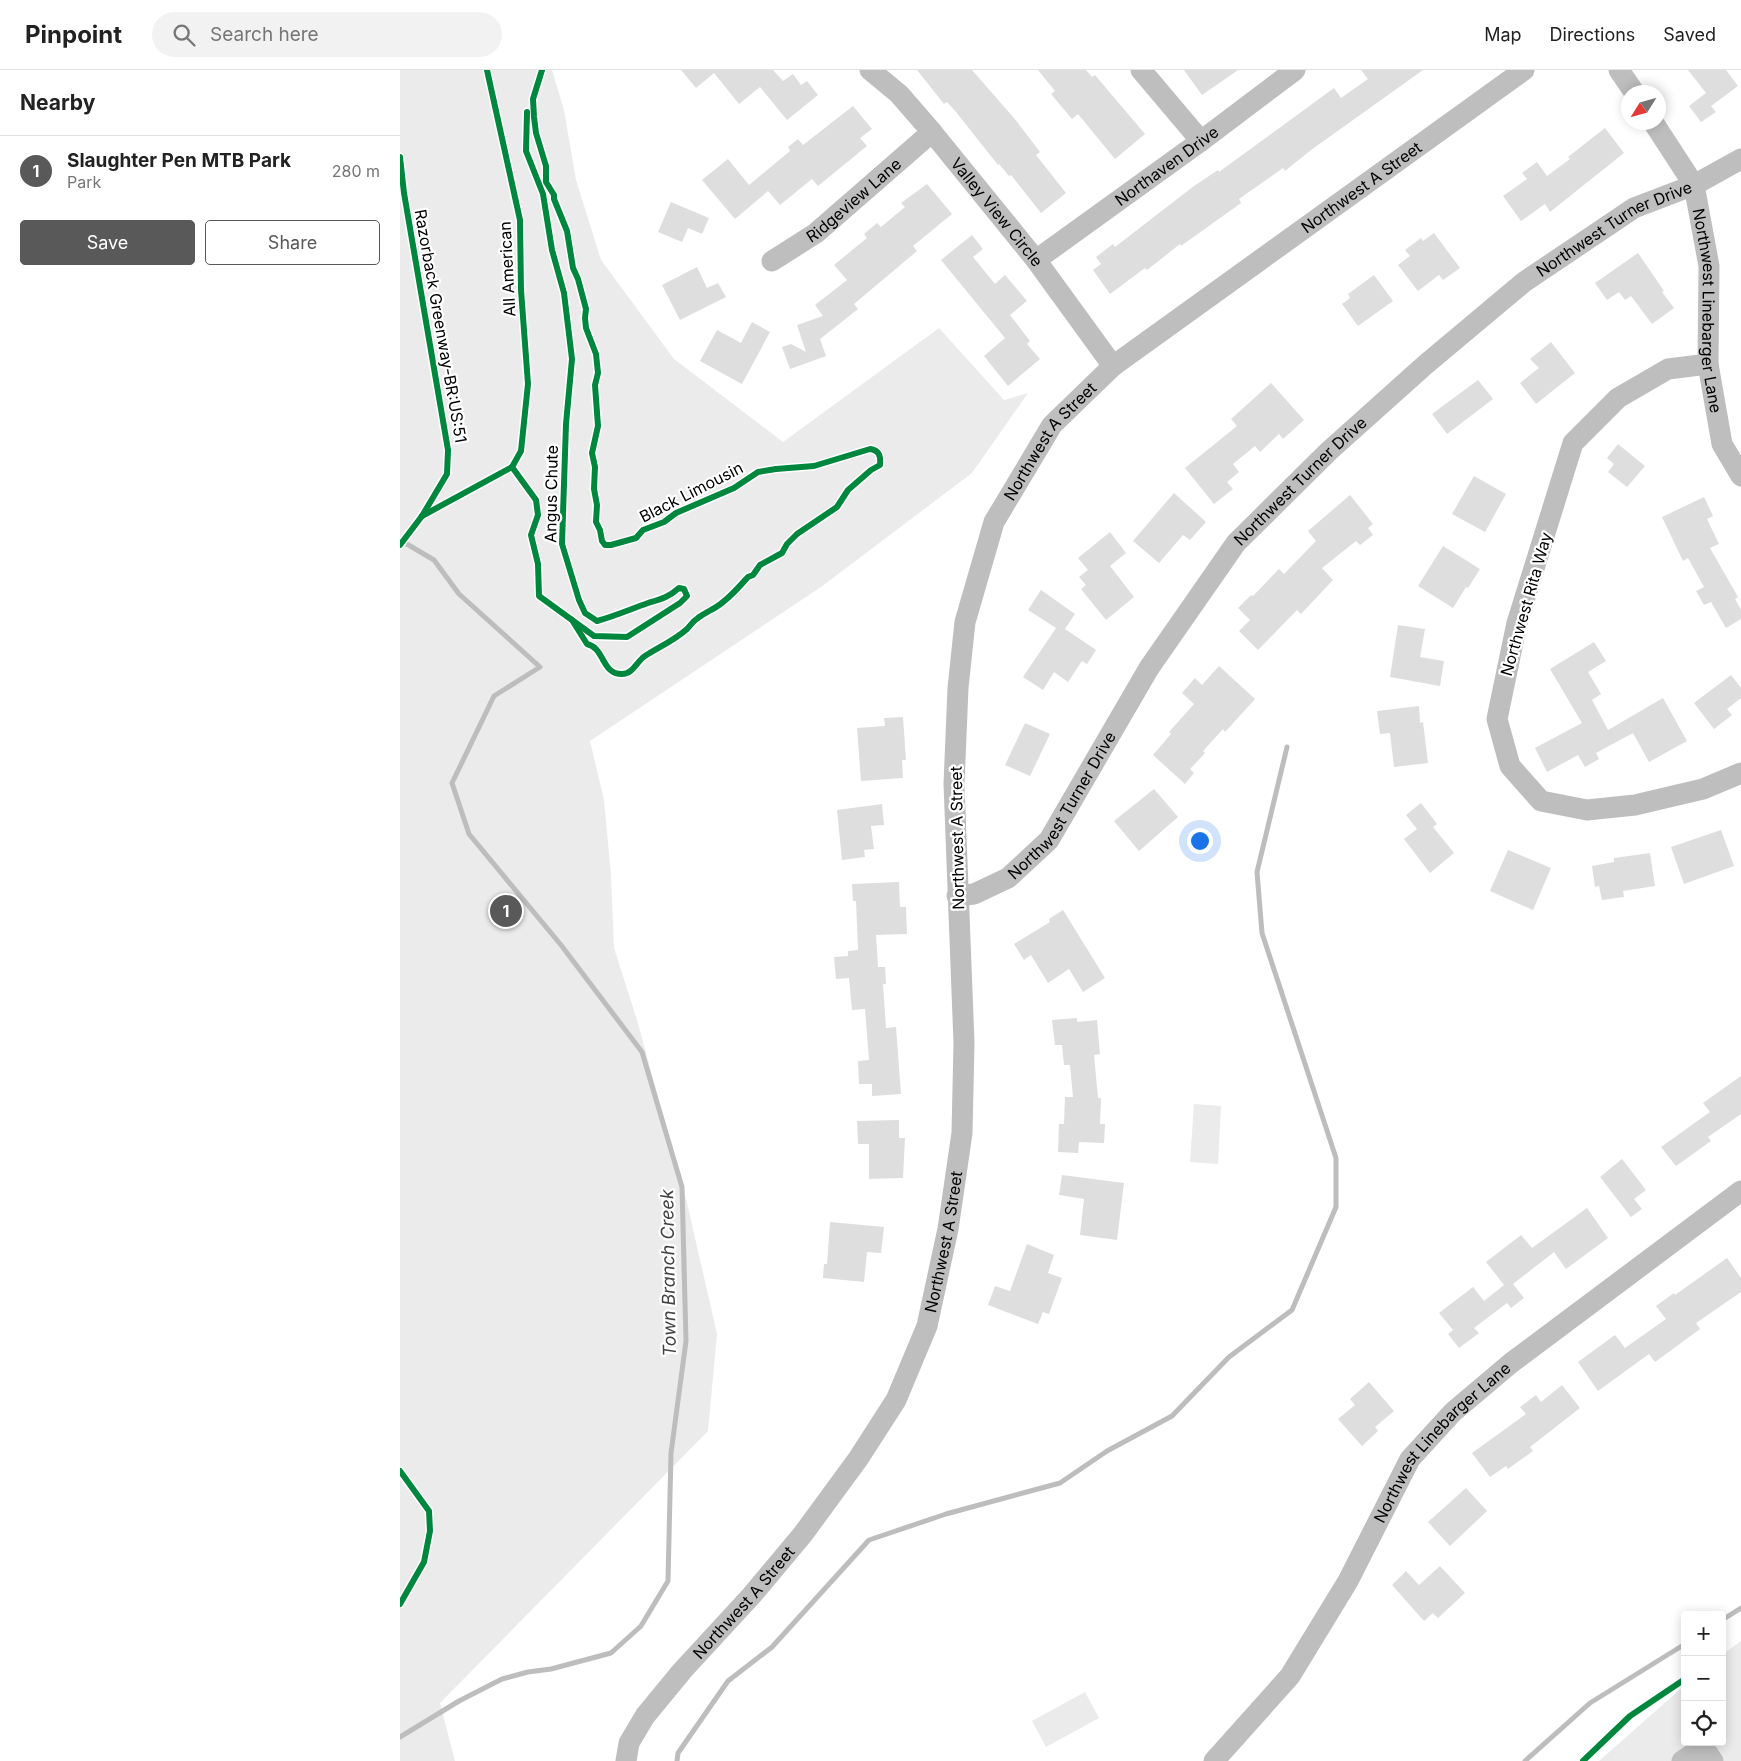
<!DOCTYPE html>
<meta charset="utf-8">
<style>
:root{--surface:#fff;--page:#f2f2f2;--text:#222;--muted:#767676;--line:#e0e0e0;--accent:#595959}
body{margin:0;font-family:Inter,sans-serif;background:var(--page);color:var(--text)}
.controls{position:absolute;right:15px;bottom:15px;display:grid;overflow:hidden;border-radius:5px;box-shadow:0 2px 12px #0003}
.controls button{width:45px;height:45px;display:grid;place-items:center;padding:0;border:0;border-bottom:1px solid var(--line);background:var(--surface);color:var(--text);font:25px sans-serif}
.compass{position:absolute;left:1221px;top:15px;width:45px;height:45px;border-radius:50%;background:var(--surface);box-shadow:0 2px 12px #0003;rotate:233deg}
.you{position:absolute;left:799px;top:770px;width:18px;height:18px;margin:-12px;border:4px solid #fff;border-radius:50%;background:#1a73e8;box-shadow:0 0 0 8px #1a73e833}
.badge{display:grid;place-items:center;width:32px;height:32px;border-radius:50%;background:var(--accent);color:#fff;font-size:16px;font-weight:700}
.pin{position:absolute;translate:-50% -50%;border:2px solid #fff;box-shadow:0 1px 5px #0006}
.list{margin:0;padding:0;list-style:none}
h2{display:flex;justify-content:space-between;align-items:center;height:65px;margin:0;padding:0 20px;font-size:21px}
h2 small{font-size:16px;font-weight:400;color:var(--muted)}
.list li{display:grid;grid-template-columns:32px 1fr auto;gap:15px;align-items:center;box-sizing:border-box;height:70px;padding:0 20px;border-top:1px solid var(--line)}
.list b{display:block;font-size:19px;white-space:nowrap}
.list p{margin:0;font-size:16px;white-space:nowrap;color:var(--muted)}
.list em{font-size:16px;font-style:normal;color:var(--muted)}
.actions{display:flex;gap:10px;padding:15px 20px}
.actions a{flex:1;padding:11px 0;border:1px solid var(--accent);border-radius:5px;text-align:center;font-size:18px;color:var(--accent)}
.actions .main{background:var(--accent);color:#fff}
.icon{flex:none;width:28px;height:28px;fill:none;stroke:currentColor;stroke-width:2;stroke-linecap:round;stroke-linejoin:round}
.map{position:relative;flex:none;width:1341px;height:1691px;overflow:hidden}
header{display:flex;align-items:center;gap:30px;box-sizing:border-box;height:70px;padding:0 25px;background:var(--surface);border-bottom:1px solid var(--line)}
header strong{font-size:24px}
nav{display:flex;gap:28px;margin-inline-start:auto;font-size:18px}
.search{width:350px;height:45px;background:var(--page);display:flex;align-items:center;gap:12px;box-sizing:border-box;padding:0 18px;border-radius:28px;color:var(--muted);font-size:19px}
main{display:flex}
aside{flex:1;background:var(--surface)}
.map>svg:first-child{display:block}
.green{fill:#ebebeb}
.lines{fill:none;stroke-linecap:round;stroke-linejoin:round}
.stream{stroke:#bdbdbd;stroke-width:5}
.building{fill:#dedede}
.minor{stroke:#bebebe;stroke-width:21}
.cycleway-casing{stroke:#fff;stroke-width:9}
.cycleway{stroke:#00873e;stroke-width:6}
.labels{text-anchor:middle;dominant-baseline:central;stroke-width:4.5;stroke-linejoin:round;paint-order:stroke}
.street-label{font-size:16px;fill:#000;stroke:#fff}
.water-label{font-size:18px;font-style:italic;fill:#424242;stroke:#fff}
</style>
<header>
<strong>Pinpoint</strong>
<div class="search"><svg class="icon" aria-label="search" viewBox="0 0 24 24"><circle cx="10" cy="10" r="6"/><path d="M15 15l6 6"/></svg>Search here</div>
<nav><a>Map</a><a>Directions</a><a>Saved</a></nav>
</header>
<main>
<aside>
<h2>Nearby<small></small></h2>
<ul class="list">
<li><span class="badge">1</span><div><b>Slaughter Pen MTB Park</b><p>Park</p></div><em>280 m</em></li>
</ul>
<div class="actions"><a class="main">Save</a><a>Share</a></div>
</aside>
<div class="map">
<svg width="1341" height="1691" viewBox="0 0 1341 1691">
<rect width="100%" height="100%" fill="#fff"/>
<g class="green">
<polygon points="0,0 152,0 164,40 176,110 201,190 274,289 383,372 539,258 604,330 628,323 572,403 421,517 190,671 204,730 211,805 214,878 237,950 287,1133 317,1264 308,1361 40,1633 55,1691 0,1691"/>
<polygon points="794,1034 821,1036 818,1094 790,1092"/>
<polygon points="1341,1571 1341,1691 1199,1691 1285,1615 1285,1672 1322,1672 1322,1585"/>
<polygon points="685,1622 699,1648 646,1677 632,1651"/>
</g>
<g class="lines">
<g class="stream">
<polyline points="0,470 34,490 59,524 140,597 94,626 52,713 69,764 161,875 242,982 282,1117 286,1271 271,1383 268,1511 241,1556 211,1583 151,1599 128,1602 102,1609 59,1631 0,1667"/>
<polyline points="1322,1550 1341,1538"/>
<polyline points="277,1691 278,1683 328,1611 372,1577 469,1470 546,1444 660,1413 707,1381 772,1346 829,1287 892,1240 936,1137 936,1088 862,863 857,802 887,677"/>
<polyline points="1125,1691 1190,1633 1285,1574"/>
</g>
</g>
<g class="building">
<polygon points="281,0 373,0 383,11 393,4 401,15 407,11 418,25 387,50 360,17 339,34 314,3 296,18"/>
<polygon points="517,0 572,0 614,48 640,82 636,85 666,123 641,143 611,105 609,106 599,94 598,95 556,42 547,32 544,34"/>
<polygon points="638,0 686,0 692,7 695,5 745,64 715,89 678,44 672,49 651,24 655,21"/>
<polygon points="784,0 838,0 802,25"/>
<polygon points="961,0 1023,0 911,80 885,101 883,98 839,129 841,133 781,176 780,174 747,200 745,198 710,224 693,200 701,194 696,187 713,174 715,177 794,116 818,100 819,102 934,18 941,28 968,9"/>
<polygon points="1288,0 1326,0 1338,16 1311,36 1316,42 1301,52 1289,36 1306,23"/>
<polygon points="453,36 472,59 460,68 467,76 418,116 412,109 380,135 368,121 335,149 302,110 328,89 349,115 390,81 388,77 398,69 403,75"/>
<polygon points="1205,58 1224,83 1150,142 1145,134 1121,151 1103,126 1127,109 1122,103 1137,92 1147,106 1170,89 1168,87"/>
<polygon points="527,114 552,144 513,176 517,181 454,234 458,239 420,269 426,286 390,299 382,277 391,274 406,282 397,255 423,246 415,235 447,210 434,195 467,168 464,164 477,153 481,157 505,137 501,133"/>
<polygon points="271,132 309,148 302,164 288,158 282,172 258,162"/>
<polygon points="1034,163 1060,198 1043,210 1039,205 1018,221 998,195 1010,186 1005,180 1021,168 1023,171"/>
<polygon points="572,165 583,179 573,187 595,214 605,205 627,231 610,245 630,271 627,274 640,289 608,316 584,286 605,268 541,190"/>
<polygon points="1238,183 1264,221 1262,222 1274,238 1252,254 1231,226 1225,230 1219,222 1207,230 1195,213"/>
<polygon points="297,197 307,218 318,213 326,227 280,250 262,215"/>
<polygon points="974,205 993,231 958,256 942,234 950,228 948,224"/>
<polygon points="352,252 370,262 342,314 300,291 317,260 341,273"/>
<polygon points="1151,272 1175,303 1136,334 1120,313 1139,298 1130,289"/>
<polygon points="1078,310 1093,329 1047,364 1032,344"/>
<polygon points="871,313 904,350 883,369 879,364 860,382 855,376 833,394 839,402 827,412 833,419 814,434 785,398 837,356 831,349"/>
<polygon points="1218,374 1245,396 1227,417 1208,402 1214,394 1207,388"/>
<polygon points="1074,406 1106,424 1085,462 1052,444"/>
<polygon points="774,423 806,452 790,470 783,465 759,493 733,471"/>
<polygon points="950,425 973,454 968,458 973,465 960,475 956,471 922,498 933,510 901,544 897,540 858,580 839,561 850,550 838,538 851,525 853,526 879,499 884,504 916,471 908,461"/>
<polygon points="1304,427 1313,446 1307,449 1319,474 1310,478 1338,527 1335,529 1341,540 1341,549 1326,558 1311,532 1304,535 1296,521 1304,517 1288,488 1283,491 1262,447"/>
<polygon points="710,462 726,483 710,496 734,527 706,550 681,519 686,515 679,507 688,500 678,488"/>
<polygon points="1043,476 1080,499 1068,518 1066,517 1053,538 1018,516"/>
<polygon points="641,520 675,544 665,559 696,580 687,594 682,591 668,612 654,602 643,620 623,607 656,558 628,540"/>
<polygon points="998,555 1025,559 1020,587 1044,591 1040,616 990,607"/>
<polygon points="1194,572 1206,591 1188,602 1201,624 1192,630 1208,660 1263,628 1287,671 1249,692 1233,663 1196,683 1199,689 1185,697 1178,685 1147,702 1135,678 1182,653 1150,599"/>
<polygon points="819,596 855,629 825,662 823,659 803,681 805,683 790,699 794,703 785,714 753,685 771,664 769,662 794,634 782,623 795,608 802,615"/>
<polygon points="1331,605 1341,618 1341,628 1327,639 1332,645 1314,659 1294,633"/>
<polygon points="1019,636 1020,653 1023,652 1028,693 994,697 990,663 980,664 977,641"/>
<polygon points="503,647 506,690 502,690 503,708 461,711 457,658 485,656 484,648"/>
<polygon points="625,653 650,664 630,706 605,695"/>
<polygon points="754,719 778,747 739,781 714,751"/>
<polygon points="1021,733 1037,754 1033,757 1054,783 1030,803 1004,769 1017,759 1006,745"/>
<polygon points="482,734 484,755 471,756 474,779 464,780 465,787 442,790 437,740"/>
<polygon points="1321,760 1334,796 1284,814 1271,777"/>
<polygon points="1108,780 1151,798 1133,840 1090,821"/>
<polygon points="1250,783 1255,816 1223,821 1224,827 1202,830 1199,816 1195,817 1192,796 1214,792 1214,788"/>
<polygon points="499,812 500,837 506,837 507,864 476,865 478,897 485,897 486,914 483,914 486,958 496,957 501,1024 472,1026 472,1014 459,1014 458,991 469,990 465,939 452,940 449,908 436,909 434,887 448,886 448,881 458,880 456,831 453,831 452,814"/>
<polygon points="663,840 705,908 683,922 669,899 648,913 631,885 624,890 614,874 650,852 649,849"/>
<polygon points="677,948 677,952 697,950 700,984 694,985 698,1028 701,1028 700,1054 705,1054 704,1073 679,1072 678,1083 658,1082 659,1054 664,1054 665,1027 673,1027 670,995 664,995 662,975 655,975 652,950"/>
<polygon points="1341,1006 1341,1044 1308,1067 1311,1071 1276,1096 1261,1077 1310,1042 1303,1033"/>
<polygon points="499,1050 499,1068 505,1068 503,1108 469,1109 469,1074 458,1074 457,1051"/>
<polygon points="1222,1089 1246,1120 1234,1129 1242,1139 1231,1147 1200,1107"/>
<polygon points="662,1105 724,1113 717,1170 680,1165 684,1129 659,1125"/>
<polygon points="1187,1138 1208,1168 1166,1199 1154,1182 1113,1214 1124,1228 1111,1238 1107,1233 1074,1258 1079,1263 1059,1278 1048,1264 1053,1260 1039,1243 1073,1217 1084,1231 1104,1215 1086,1192 1121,1165 1132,1178"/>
<polygon points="430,1152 484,1157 481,1183 467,1182 464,1212 423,1208 424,1194 427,1194"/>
<polygon points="627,1174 654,1185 648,1203 662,1208 649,1244 643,1242 638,1254 588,1235 595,1216 610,1221"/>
<polygon points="1327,1188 1341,1208 1341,1222 1296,1253 1300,1259 1255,1292 1249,1284 1198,1321 1178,1292 1215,1265 1225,1278 1266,1249 1256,1236 1274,1223 1275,1225"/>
<polygon points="969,1312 994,1341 975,1357 978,1361 962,1376 938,1349 955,1335 950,1329"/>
<polygon points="1162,1315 1180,1338 1130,1377 1133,1381 1108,1399 1106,1396 1090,1407 1072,1383 1126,1344 1120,1337 1136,1325 1141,1332"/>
<polygon points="1066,1418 1087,1441 1050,1476 1028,1452"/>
<polygon points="1040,1496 1065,1523 1038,1548 1033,1543 1024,1551 992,1515 1006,1501 1019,1515"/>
</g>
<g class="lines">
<g class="minor">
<path id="s1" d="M470 0 499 24 532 62 636 190 713 296"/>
<polyline points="741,0 801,71"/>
<polyline points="1219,0 1234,22"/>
<path id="s2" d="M1253 52 1294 115 1309 196 1308 294 1322 374 1341 406"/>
<path id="s3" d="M636 190 801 71 895 0"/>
<path id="s4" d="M372 191 416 163 532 62"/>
<polyline points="1308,294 1268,299 1218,328 1173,373 1117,553 1097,649 1110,696 1141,731 1187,740 1235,735 1303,719 1341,703"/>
<path id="s5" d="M557 826 574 824 608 808 649 770 749 598 836 473 929 381 1025 295 1124 212 1234 138 1294 115 1341 89"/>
<path id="s6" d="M226 1691 229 1673 245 1646 282 1601 352 1525 403 1464 458 1389 496 1330 527 1256 548 1159 562 1063 564 973 554 714 558 618 565 552 594 452 652 355 713 296 1124 0"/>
<path id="s7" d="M814 1691 890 1606 948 1511 1010 1389 1053 1342 1111 1293 1341 1121"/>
<polyline points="1282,1691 1294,1683 1309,1685 1313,1691"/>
</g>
<defs>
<g id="cycleway">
<path d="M142 0 133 29 134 47 136 63 146 96V112L154 125V129L167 161 173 198 178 209 186 239 185 248 186 258 196 284 198 303 195 315 198 356 192 383 195 397 194 419 197 435 196 452 200 460 202 471 205 475H211L236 468 243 460 264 452 276 443 334 418 358 402 376 399 414 396 470 379C479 380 481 386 480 395L471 400 448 420 437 437 397 464 387 474 382 483 360 495 353 505 348 507C338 518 325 533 311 540 306 543 302 545 298 548 293 551 291 555 287 559 275 570 259 577 245 586 237 591 233 604 222 604 201 604 205 578 187 574L172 550"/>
<polyline points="0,87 4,123 48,380 47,404 22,446 0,475"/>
<path d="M112 397 136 430 138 445 131 465 138 494 139 526 194 566 227 567 280 533 287 526 284 519 279 518C269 527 261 529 248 533 231 539 215 546 197 551L185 543 179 530 162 474 166 354 172 289 164 223 152 180 143 124 126 81 127 42"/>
<polyline points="22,446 112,397 121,381 128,314 121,220 120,150 87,0"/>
<polyline points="0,1401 29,1441 30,1461 24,1492 0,1534"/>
<polyline points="1183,1691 1230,1646 1285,1609"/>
</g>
</defs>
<use href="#cycleway" class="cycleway-casing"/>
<use href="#cycleway" class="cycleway"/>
</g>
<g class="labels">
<g class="street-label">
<text stroke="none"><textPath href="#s3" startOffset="161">Northaven Drive</textPath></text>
<text stroke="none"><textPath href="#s6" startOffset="1850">Northwest A Street</textPath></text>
<text stroke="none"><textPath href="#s4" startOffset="102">Ridgeview Lane</textPath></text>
<text stroke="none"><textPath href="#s1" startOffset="191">Valley View Circle</textPath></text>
<text stroke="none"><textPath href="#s5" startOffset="956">Northwest Turner Drive</textPath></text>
<text transform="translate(107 199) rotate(-93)">All American</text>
<text stroke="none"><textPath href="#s2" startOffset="202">Northwest Linebarger Lane</textPath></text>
<text transform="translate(41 256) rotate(80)">Razorback Greenway-BR:US:51</text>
<text stroke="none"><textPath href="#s6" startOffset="1445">Northwest A Street</textPath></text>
<text stroke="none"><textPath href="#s5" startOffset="551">Northwest Turner Drive</textPath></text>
<text transform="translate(291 422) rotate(-27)">Black Limousin</text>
<text transform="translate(151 424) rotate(-89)">Angus Chute</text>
<text transform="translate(1126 534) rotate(-74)">Northwest Rita Way</text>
<text stroke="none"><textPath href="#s5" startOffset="146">Northwest Turner Drive</textPath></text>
<text transform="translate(557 768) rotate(-91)">Northwest A Street</text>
<text stroke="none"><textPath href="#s6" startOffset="620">Northwest A Street</textPath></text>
<text stroke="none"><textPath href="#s7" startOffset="395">Northwest Linebarger Lane</textPath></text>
<text stroke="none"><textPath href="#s6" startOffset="200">Northwest A Street</textPath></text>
</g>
<g class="water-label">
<text transform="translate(268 1203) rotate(-91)">Town Branch Creek</text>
</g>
</g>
</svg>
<div class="controls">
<button>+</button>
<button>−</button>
<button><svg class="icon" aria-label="locate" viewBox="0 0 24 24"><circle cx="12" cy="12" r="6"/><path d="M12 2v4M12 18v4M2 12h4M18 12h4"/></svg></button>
</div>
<svg class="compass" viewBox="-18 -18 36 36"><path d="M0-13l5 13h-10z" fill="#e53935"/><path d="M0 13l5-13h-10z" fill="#767676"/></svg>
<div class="you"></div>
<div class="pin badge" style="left:106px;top:841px">1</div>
</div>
</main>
